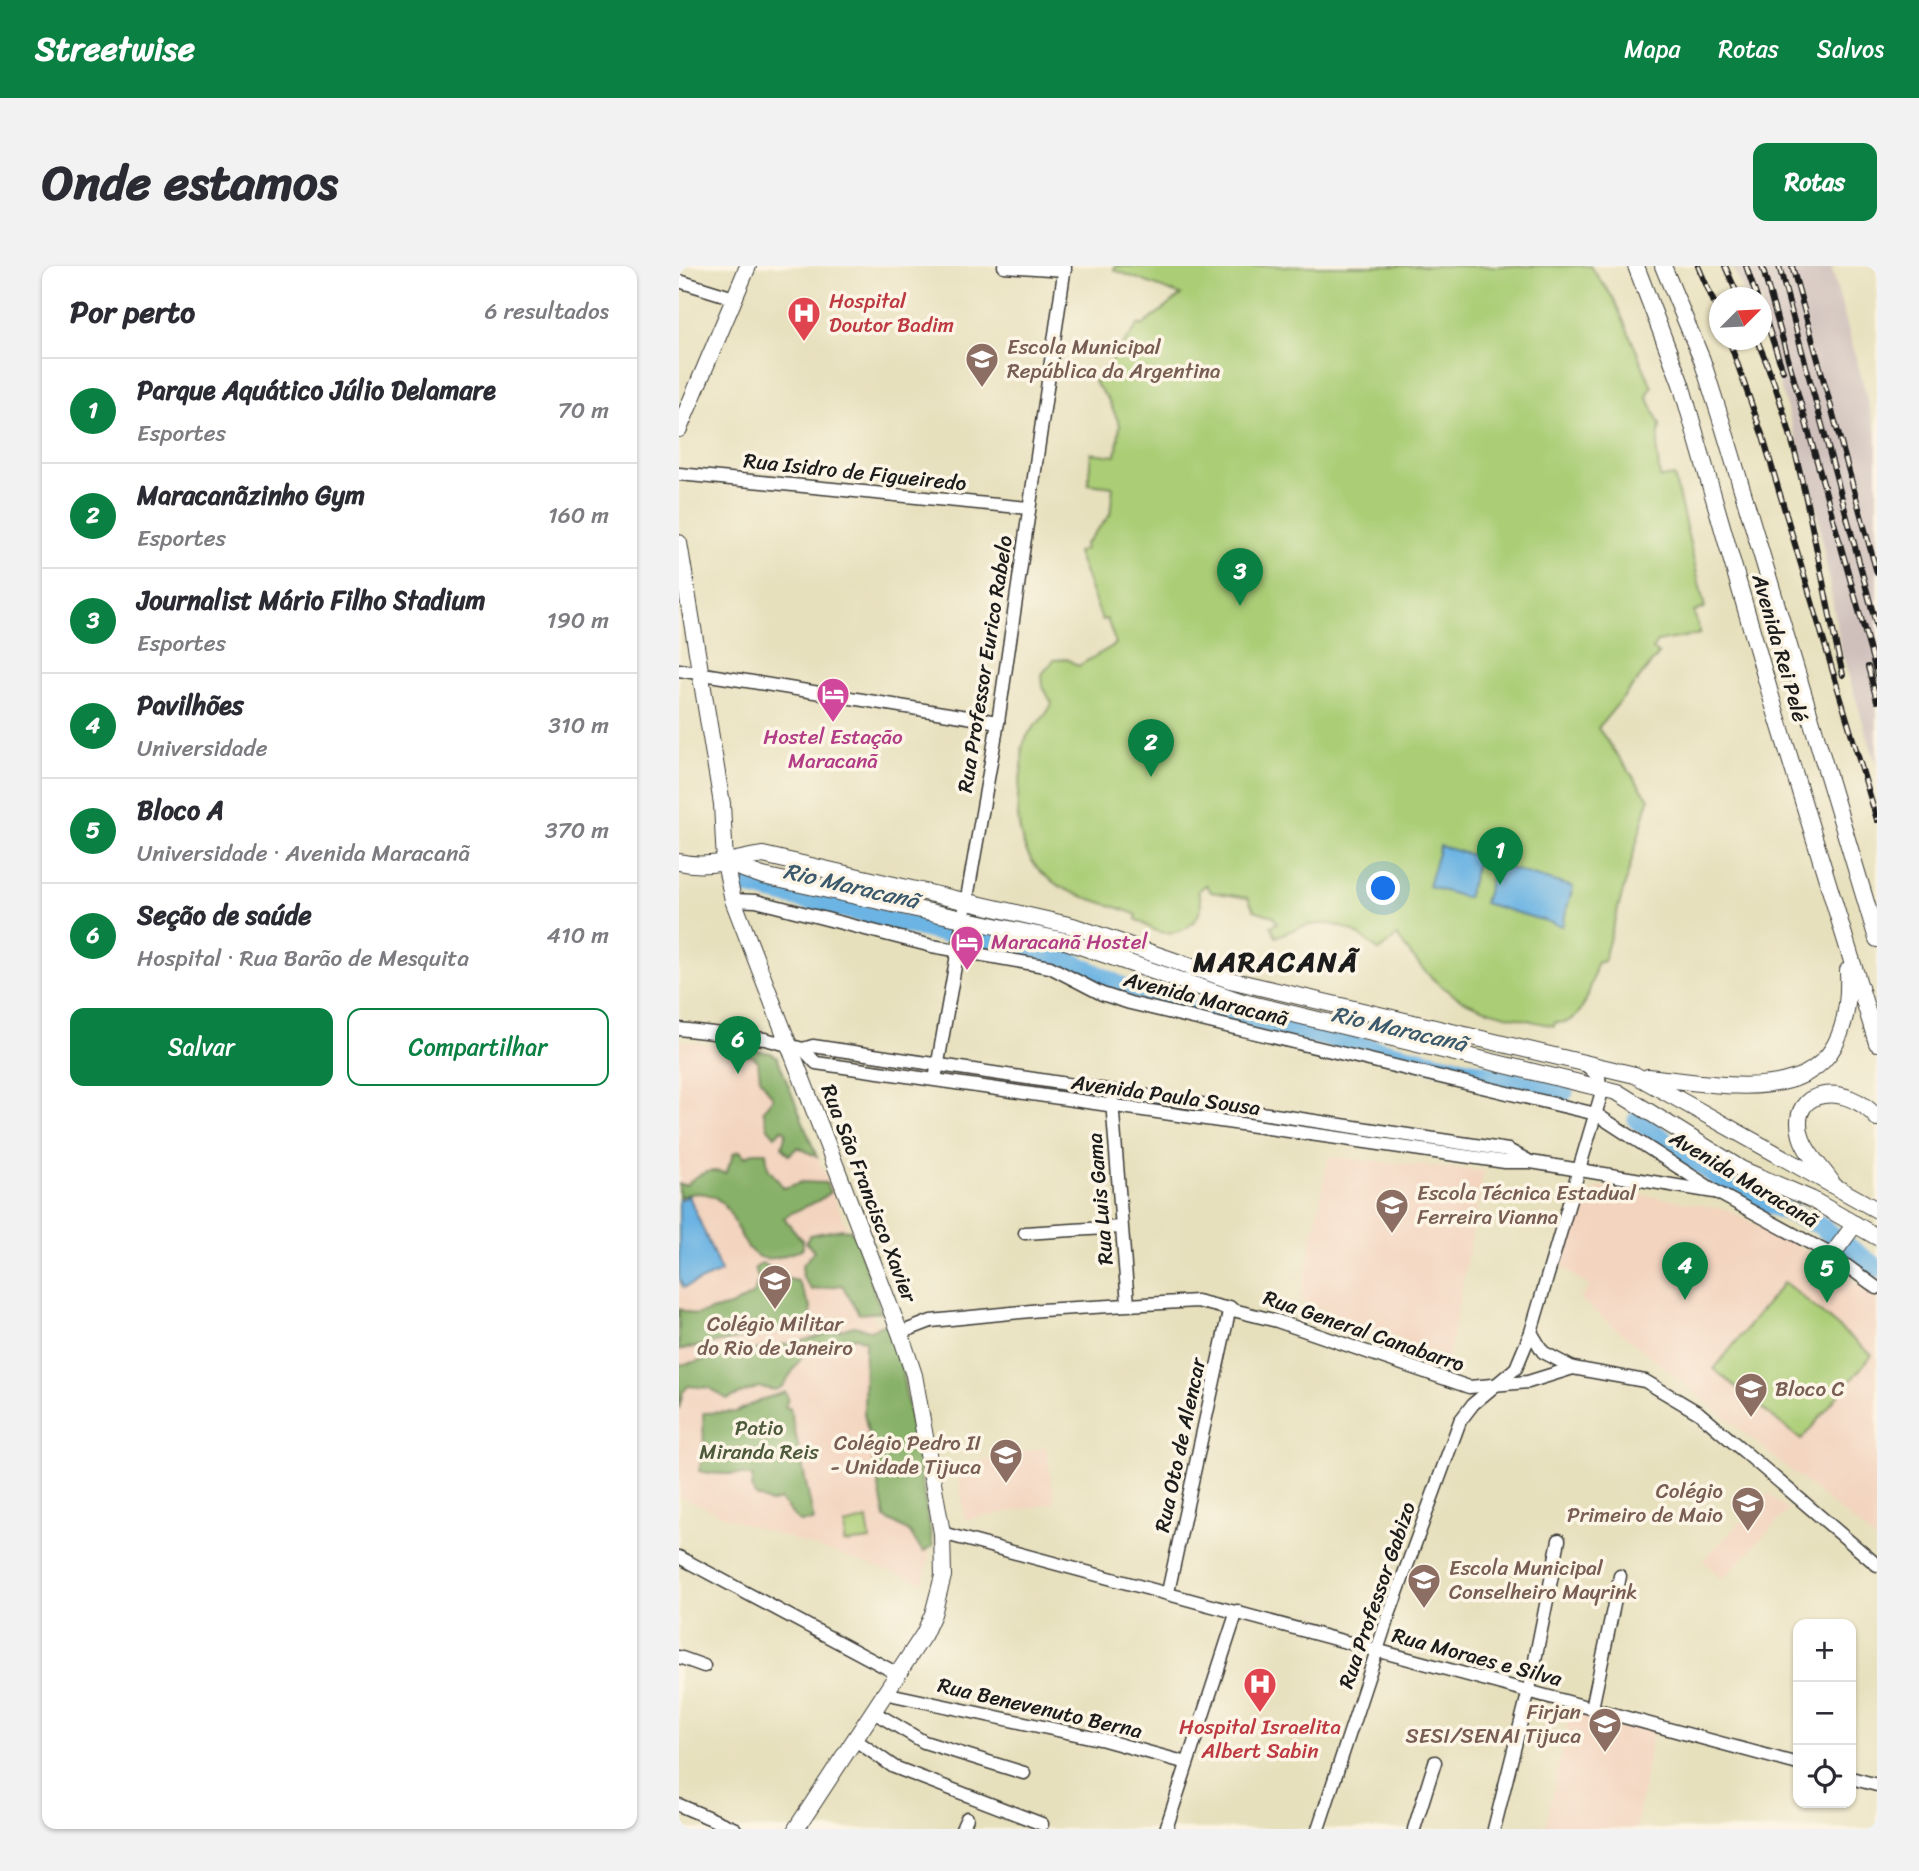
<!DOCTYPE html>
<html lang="pt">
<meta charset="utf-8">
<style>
:root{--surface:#fff;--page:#f2f2f3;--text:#2b2b33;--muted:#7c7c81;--line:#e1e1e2;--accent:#0b8043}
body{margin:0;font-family:Sriracha,sans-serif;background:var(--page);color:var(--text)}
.controls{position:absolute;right:21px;bottom:21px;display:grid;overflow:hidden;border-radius:14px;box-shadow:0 2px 5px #0004}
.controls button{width:63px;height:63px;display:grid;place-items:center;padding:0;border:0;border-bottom:2px solid var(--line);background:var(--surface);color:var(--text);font:35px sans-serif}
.compass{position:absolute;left:1030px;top:21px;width:63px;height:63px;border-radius:50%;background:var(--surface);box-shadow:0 2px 5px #0004;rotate:66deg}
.you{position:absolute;left:705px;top:623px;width:24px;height:24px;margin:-18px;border:5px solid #fff;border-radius:50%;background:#1a73e8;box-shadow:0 0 0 10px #1a73e833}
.badge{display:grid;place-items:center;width:46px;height:46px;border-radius:50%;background:var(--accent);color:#fff;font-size:23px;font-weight:700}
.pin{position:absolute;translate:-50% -58px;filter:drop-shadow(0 2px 4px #0008)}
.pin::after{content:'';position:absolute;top:37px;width:24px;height:21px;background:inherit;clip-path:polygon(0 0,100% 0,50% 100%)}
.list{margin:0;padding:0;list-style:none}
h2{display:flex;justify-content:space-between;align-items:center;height:91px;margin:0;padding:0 28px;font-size:30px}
h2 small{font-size:23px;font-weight:400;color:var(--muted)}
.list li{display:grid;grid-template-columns:46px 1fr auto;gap:21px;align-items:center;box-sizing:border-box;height:105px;padding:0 28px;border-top:2px solid var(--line)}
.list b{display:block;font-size:26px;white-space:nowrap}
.list p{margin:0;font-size:23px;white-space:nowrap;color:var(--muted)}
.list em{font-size:23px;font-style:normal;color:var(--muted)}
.actions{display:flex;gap:14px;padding:21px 28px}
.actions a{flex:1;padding:16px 0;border:2px solid var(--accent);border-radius:14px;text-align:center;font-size:24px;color:var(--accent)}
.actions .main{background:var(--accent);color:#fff}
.icon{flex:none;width:38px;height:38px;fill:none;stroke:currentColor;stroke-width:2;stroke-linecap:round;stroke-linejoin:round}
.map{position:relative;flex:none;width:1198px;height:1563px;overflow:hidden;border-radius:14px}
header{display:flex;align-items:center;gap:42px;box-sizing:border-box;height:98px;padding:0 35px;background:var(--accent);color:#fff}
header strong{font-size:33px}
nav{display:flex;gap:38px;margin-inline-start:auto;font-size:24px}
.intro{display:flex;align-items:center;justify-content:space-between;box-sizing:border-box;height:168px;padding:0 42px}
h1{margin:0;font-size:49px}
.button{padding:18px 32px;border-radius:14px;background:var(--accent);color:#fff;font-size:24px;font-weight:700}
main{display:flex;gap:42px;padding:0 42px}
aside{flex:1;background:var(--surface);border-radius:14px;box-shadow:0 2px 5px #0004}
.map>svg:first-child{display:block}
.built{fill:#f3d4bf}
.industrial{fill:#cfc0bb}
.green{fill:#aacd76;stroke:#637449;stroke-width:2}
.forest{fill:#87b067;stroke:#526642;stroke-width:2}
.water{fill:#6cb4e3;stroke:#446880;stroke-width:2}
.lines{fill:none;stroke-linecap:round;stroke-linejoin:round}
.river{stroke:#6cb4e3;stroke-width:19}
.minor-casing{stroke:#3a3934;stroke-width:15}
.major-casing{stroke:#3a3934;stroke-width:18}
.minor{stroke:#fff;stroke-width:12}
.major{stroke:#fff;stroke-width:16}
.rail-casing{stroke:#1c1c1c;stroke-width:6}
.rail{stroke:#fcf5e5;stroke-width:3.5;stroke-dasharray:10;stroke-linecap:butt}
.labels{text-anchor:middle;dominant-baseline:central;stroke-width:7;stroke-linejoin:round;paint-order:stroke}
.health-label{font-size:21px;fill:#be3a42;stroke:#fcf5e5;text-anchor:start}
.education-label{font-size:21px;fill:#785e54;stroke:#fcf5e5;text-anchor:start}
.street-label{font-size:21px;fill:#1c1c1c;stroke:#fcf5e5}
.hotel-label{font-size:21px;fill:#b23c85;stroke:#fcf5e5}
.park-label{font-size:21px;fill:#4e5a3c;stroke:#fcf5e5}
.water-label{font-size:23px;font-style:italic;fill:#3c596c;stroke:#fcf5e5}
.district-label{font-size:28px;font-weight:bold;letter-spacing:2px;fill:#1c1c1c;stroke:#fcf5e5}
</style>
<header>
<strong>Streetwise</strong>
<nav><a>Mapa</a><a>Rotas</a><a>Salvos</a></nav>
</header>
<div class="intro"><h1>Onde estamos</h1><a class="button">Rotas</a></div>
<main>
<aside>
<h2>Por perto<small>6 resultados</small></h2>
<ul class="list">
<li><span class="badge">1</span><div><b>Parque Aquático Júlio Delamare</b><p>Esportes</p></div><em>70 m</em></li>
<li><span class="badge">2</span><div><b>Maracanãzinho Gym</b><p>Esportes</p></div><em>160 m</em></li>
<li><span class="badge">3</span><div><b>Journalist Mário Filho Stadium</b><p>Esportes</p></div><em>190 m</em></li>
<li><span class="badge">4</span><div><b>Pavilhões</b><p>Universidade</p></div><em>310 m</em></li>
<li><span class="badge">5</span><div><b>Bloco A</b><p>Universidade · Avenida Maracanã</p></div><em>370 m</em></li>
<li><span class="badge">6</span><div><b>Seção de saúde</b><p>Hospital · Rua Barão de Mesquita</p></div><em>410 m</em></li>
</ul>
<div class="actions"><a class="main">Salvar</a><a>Compartilhar</a></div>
</aside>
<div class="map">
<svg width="1198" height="1563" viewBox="0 0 1198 1563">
<rect width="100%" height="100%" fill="#fcf5e5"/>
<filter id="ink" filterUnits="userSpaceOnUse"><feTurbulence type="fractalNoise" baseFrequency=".0143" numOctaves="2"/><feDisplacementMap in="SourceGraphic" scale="14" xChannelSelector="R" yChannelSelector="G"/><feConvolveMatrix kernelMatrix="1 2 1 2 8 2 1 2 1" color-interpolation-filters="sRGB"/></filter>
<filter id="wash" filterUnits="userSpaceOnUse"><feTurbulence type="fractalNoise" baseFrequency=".00686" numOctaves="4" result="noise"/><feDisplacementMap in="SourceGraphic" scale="28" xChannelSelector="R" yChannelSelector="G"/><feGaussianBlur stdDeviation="1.57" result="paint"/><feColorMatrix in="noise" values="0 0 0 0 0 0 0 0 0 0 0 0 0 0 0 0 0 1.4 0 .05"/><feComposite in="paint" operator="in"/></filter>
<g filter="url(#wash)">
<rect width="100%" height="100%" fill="#e7e0bd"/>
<g class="built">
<polygon points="0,774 92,787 101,798 198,1036 192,1046 197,1058 205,1055 208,1059 250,1274 250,1295 244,1316 54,1254 0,1230"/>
<polygon points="650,891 805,905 769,1093 621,1034"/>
<polygon points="922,921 1049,944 1118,980 1198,1029 1198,1275 901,1033 911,1021 884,1002 898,940 909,928"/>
<polygon points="367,1181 376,1237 286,1254 278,1200"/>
<polygon points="1090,1228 1109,1244 1043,1314 1024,1294"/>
<polygon points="892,1440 974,1465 957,1563 866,1563"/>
</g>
<polygon class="industrial" points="1053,0 1152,0 1198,169 1198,501 1162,385 1137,239 1083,61 1083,32 1067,31"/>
<g class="green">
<path d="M436 0H911L935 33 973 121 968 130 981 159 978 187 981 212 995 210 1026 342 1015 346 1021 368 978 376 973 383 980 388 919 462 970 533 924 696H918C912 718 906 762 876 756L875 760C795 742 767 740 718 670L700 685C665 652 639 651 597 671L592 660 598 657 594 650 575 644 569 632 532 626 527 619 519 625C530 649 507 671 482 666 473 665 465 658 457 653L458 649C431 636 400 634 374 616 335 590 335 541 343 501 344 494 342 485 344 479 351 458 367 455 373 437L364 421 363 408 375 394 388 393 399 400 437 378 428 353 423 354 398 286 406 283 405 279 431 249 434 221 409 218 412 187 437 190 441 159 429 133 415 116 460 58 463 60 502 29 435 4Z"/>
<polygon points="1105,1016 1193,1089 1122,1174 1035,1103"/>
<polygon points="188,1253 191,1274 165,1277 166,1259"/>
</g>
<g class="forest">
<polygon points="49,780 92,787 98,791 138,891 119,881 110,889 103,881 107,866 103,863 96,870 89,862 84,844 94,832 81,812 79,795 73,790 51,789 47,782"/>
<path d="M61 885 66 891 75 886H87L89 902 105 922 123 916 147 917 151 926C139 939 119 941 105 952L124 975V982C118 987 115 986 109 988 44 1016 73 906 0 931V918L7 919C20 907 30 902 47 907L55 887Z"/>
<polygon points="162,963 171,964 177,970 202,1046 180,1048 163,1019 133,1024 124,1012 123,1000 135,985 127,976 131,969"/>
<polygon points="83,997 109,1013 119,1015 132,1042 130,1059 0,1084 0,1043 16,1049 55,1039 74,1028 80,1013 75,1003"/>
<polygon points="204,1059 210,1059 222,1100 254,1280 244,1286 230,1266 206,1252 185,1147 186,1075 177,1071 140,1078 126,1086 104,1120 96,1124 80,1121 48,1133 30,1122 9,1120 4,1126 0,1143 0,1099 123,1075 175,1060 191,1064"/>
<path d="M106 1126 109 1132 106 1141 111 1142 135 1255 120 1256 101 1234 91 1237 77 1230 72 1222 74 1211C57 1205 41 1211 20 1205L25 1183 24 1147 57 1146 81 1134Z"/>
</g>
<g class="water">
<polygon points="761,580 800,591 788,632 749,620"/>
<polygon points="816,598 894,621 883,660 805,637"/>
<polygon points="10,930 42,1006 4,1022 0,1011 0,934"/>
</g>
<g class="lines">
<g class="river">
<polyline points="69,620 264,667"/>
<polyline points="294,673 386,692 448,723 526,744"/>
<polyline points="544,748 885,826"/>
<polyline points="958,854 1058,925 1140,959 1198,1002"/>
</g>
</g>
</g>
<g filter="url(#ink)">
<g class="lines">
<defs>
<g id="minor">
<polyline points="325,0 386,4"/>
<polyline points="0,15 55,32"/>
<polyline points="0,208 349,242"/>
<polyline points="0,404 319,456"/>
<polyline points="54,634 77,635 253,680 371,701 423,728 451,737 917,848 1039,927 1153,989 1198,1022"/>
<polyline points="0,763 86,773 124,783 134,780 829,884 848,894"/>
<polyline points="124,783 137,797 826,896 852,896 1035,926"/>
<polyline points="257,808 319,456 386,0"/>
<polyline points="433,835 449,1038"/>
<polyline points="346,967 442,961"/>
<polyline points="852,1066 864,1086 894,1102"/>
<polyline points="221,1067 252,1055 362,1044 518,1035 598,1055 790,1121 849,1116 894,1102 966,1115 1020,1147 1198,1299"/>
<polyline points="263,1267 1119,1498"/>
<polyline points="0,1291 219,1408"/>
<polyline points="489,1326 551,1041"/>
<polyline points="0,1391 25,1400"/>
<polyline points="205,1427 425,1474 508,1497"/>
<polyline points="913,1442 941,1310"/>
<polyline points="193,1445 245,1476 345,1507"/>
<polyline points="175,1473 215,1501 363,1558"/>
<polyline points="1172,1512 1198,1519"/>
<polyline points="0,1539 56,1563"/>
<polyline points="283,1563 288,1552"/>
<polyline points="487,1563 558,1345"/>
<polyline points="639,1563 707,1357 781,1155 794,1138 837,1102 852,1066 922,829 920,811 907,799"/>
<polyline points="735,1563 756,1496"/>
<polyline points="815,1563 850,1424 880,1274"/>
</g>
<g id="major">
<polyline points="957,0 1002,118 1093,434 1198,777"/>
<polyline points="984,0 1023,94 1044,160 1198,673"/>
<polyline points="0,163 69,0"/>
<polyline points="0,277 43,538 46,597 54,634 221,1067 235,1109 263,1267 264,1310 254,1348 245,1368 117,1563"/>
<path d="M0 596C29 603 56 593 84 589L394 660 551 714 956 809 1198 944"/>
<polyline points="49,598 84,610 386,675 564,736 938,826 1062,903 1132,933 1198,971"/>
<path d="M969 811C1067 822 1175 846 1169 704"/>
<path d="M1152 915C1142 901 1127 887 1122 870 1108 820 1170 817 1198 852"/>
<polyline points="1153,989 1176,958"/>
</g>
</defs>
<use href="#minor" class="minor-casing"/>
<use href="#major" class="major-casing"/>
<use href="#minor" class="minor"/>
<use href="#major" class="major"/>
<defs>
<g id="rail">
<polyline points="1019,0 1041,50"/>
<polyline points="1046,0 1060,32"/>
<polyline points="1067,0 1078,32"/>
<polyline points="1083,0 1198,409"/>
<polyline points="1100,0 1198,362"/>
<polyline points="1113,0 1198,307"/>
<polyline points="1083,43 1104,105"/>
<polyline points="1050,74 1084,171 1198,554"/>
<path d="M1078 74C1125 180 1137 297 1164 409"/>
<polyline points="1189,401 1198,435"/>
</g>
</defs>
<use href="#rail" class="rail-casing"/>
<use href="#rail" class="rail"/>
</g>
</g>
<defs>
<symbol id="hospital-pin" viewBox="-11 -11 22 30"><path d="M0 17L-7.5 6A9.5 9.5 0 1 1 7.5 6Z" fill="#e0444e" stroke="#fcf5e5"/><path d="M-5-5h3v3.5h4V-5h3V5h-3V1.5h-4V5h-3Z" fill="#fff"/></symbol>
<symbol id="school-pin" viewBox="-11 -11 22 30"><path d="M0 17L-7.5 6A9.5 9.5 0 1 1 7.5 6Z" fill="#8d6e63" stroke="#fcf5e5"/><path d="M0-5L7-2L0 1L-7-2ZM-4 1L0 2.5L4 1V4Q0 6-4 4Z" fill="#fff"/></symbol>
<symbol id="hotel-pin" viewBox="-11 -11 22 30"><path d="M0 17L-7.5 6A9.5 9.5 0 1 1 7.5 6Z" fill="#d1479c" stroke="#fcf5e5"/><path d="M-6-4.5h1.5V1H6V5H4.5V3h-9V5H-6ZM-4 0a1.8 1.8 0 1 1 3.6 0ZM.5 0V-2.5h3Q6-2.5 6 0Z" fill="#fff"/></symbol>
<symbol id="university-pin" viewBox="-11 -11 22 30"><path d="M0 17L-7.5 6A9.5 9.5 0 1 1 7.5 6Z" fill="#8d6e63" stroke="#fcf5e5"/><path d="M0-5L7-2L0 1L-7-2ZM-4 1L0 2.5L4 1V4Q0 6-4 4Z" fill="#fff"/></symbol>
</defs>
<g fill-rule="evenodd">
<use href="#hospital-pin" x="106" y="28" width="38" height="52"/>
<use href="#school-pin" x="284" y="74" width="38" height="52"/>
<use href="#hotel-pin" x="135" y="409" width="38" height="52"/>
<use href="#hotel-pin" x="269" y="657" width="38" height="52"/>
<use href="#university-pin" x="694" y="920" width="38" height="52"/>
<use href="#school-pin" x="77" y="996" width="38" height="52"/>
<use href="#university-pin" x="1053" y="1104" width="38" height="52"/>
<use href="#school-pin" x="308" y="1170" width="38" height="52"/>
<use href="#school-pin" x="1050" y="1218" width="38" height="52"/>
<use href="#school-pin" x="726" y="1295" width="38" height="52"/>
<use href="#hospital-pin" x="562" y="1399" width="38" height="52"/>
<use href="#university-pin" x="907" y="1439" width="38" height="52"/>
</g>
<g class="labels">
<g class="health-label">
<text x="150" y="35">Hospital<tspan x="150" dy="24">Doutor Badim</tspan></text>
<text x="581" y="1461" text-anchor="middle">Hospital Israelita<tspan x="581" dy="24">Albert Sabin</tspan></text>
</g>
<g class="education-label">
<text x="328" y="81">Escola Municipal<tspan x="328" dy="24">República da Argentina</tspan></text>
<text x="738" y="927">Escola Técnica Estadual<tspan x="738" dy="24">Ferreira Vianna</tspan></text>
<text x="96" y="1058" text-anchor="middle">Colégio Militar<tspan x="96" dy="24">do Rio de Janeiro</tspan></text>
<text x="1096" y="1123">Bloco C</text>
<text x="302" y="1177" text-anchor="end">Colégio Pedro II<tspan x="302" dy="24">- Unidade Tijuca</tspan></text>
<text x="1044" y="1225" text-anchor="end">Colégio<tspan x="1044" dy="24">Primeiro de Maio</tspan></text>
<text x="770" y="1302">Escola Municipal<tspan x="770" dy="24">Conselheiro Mayrink</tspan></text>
<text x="902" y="1446" text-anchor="end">Firjan<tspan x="902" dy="24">SESI/SENAI Tijuca</tspan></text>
</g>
<g class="street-label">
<text transform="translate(176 206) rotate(6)">Rua Isidro de Figueiredo</text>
<text transform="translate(1101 382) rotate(74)">Avenida Rei Pelé</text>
<text transform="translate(306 398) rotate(-81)">Rua Professor Eurico Rabelo</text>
<text transform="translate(527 733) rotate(14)">Avenida Maracanã</text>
<text transform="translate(487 829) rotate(8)">Avenida Paula Sousa</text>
<text transform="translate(1065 913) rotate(31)">Avenida Maracanã</text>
<text transform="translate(190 927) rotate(69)">Rua São Francisco Xavier</text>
<text transform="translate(421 933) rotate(-95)">Rua Luis Gama</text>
<text transform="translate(685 1065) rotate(19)">Rua General Canabarro</text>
<text transform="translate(501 1179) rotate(-78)">Rua Oto de Alencar</text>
<text transform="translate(698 1329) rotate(-71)">Rua Professor Gabizo</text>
<text transform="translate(798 1391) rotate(15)">Rua Moraes e Silva</text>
<text transform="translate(361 1442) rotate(13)">Rua Benevenuto Berna</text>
</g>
<g class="hotel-label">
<text x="154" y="471">Hostel Estação<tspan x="154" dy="24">Maracanã</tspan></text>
<text x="312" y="676" text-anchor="start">Maracanã Hostel</text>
</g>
<g class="park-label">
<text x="80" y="1162">Patio<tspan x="80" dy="24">Miranda Reis</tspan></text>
</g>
<g class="water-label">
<text transform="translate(172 620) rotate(13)">Rio Maracanã</text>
<text transform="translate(720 763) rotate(13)">Rio Maracanã</text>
</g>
<g class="district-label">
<text x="597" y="695">MARACANÃ</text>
</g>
</g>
</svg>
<div class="controls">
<button>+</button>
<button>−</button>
<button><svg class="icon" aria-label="locate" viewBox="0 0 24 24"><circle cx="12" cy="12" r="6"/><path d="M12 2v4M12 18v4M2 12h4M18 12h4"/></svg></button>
</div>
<svg class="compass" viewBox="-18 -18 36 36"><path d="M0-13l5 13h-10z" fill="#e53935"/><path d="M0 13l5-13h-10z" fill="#7c7c81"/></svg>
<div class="you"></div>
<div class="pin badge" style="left:821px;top:619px">1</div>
<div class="pin badge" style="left:472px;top:511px">2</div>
<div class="pin badge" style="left:561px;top:340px">3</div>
<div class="pin badge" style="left:1006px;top:1034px">4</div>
<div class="pin badge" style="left:1148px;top:1037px">5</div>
<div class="pin badge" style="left:59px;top:808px">6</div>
</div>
</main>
